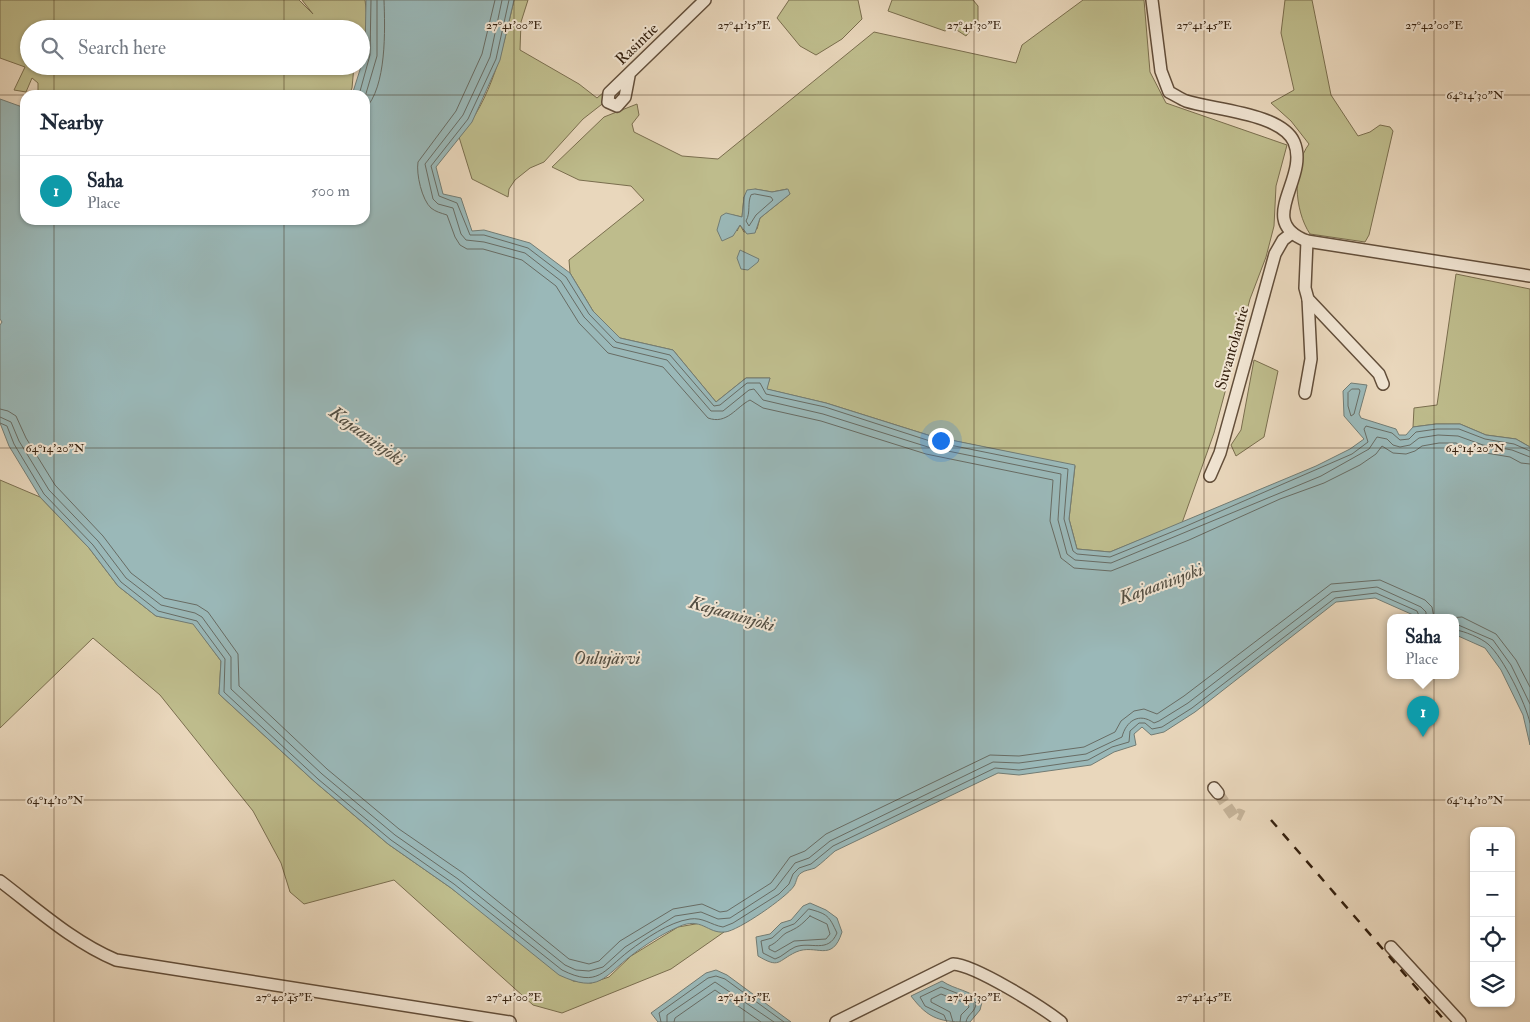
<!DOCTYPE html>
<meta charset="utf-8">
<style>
:root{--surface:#fff;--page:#f6f6f7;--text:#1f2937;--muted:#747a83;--line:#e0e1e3;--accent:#8f2418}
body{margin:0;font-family:"IM FELL Double Pica",serif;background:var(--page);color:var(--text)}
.controls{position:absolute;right:15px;bottom:15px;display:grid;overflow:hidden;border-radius:10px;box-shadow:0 1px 4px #0004}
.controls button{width:45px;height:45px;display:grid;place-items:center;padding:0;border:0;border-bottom:1px solid var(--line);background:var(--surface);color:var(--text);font:25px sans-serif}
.you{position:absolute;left:940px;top:440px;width:18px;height:18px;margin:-12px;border:4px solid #fff;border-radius:50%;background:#1a73e8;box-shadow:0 0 0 8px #1a73e833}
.badge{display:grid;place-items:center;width:32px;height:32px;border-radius:50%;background:var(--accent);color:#fff;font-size:16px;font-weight:700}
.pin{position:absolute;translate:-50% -41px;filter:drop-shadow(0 1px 2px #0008)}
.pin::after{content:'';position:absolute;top:26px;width:18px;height:15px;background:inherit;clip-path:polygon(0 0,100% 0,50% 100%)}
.popup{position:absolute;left:1387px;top:614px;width:72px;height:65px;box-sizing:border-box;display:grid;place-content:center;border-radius:10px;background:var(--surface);filter:drop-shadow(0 1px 4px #0005);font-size:16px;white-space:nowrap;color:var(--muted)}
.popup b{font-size:19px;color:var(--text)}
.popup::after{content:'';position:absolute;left:50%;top:100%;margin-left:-10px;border:10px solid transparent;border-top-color:var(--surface)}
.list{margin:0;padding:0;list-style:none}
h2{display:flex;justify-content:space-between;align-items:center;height:65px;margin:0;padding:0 20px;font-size:21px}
h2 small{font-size:16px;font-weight:400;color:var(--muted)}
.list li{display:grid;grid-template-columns:32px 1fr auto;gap:15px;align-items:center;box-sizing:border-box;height:70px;padding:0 20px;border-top:1px solid var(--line)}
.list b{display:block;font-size:19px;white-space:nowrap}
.list p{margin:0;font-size:16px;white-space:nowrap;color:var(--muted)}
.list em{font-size:16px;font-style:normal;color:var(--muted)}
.icon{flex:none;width:28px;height:28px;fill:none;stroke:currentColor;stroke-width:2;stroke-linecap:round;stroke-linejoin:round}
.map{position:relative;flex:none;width:1530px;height:1022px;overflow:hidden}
.search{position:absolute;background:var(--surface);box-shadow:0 1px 4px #0004;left:20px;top:20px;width:350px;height:55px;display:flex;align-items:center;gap:12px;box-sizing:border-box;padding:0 18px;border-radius:28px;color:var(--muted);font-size:19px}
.panel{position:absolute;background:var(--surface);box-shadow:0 1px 4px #0004;left:20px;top:90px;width:350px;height:135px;border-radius:15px}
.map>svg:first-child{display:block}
.green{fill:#bebc8c;stroke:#7a6e4e;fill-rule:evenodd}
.water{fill:#9ab8b8;stroke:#727c74}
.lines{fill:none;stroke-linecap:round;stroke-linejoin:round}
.shore{stroke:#686c64;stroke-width:1}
.minor-tunnel{stroke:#c5b399;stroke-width:11;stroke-dasharray:11 5.5;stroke-linecap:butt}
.minor-casing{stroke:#624e3a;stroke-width:14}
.minor{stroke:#f1e5d3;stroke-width:11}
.rail{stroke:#35210f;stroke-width:2.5;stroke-dasharray:9 9;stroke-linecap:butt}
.ticks{fill:none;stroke:#35210f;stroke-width:1;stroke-opacity:0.45}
.labels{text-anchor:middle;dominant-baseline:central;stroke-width:4;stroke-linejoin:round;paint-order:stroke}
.street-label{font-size:16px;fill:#35210f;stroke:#f1e5d3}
.water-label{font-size:18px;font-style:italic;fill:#534e42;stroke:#f1e5d3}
.ticks-label{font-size:12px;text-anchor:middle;fill:#35210f;stroke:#f1e5d3;stroke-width:4;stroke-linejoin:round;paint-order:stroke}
</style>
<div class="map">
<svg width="1530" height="1022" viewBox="0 0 1530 1022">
<rect width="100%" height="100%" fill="#e9d7bc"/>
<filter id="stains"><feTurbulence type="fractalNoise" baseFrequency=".004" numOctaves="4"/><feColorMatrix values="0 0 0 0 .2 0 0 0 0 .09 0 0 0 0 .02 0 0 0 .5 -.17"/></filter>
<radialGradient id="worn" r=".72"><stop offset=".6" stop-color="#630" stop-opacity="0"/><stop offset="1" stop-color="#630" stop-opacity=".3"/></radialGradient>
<g class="green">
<polygon points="0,0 299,0 313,14 302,0 365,0 367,17 364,47 361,49 361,29 29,29 29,66 354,66 352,88 349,95 38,95 38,83 32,78 26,92 14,90 25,67 0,58"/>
<path d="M514 0H528L521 22 520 50 579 84 597 98 611 86 606 101 583 119 544 162 530 168 515 180 509 189 508 197 472 179 459 137C492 99 503 48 514 0Z"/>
<polygon points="789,0 858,0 862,19 842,39 816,55 800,46 777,18"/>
<polygon points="892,0 973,0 978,6 978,21 966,36 952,27 945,31 888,11"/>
<path d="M1083 0H1144L1150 72 1166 103 1287 145 1276 186 1274 226 1266 257 1250 299 1214 433 1182 523 1110 552 1077 549 1069 519 1075 466 931 436 826 403 766 389 770 378H746L716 402 673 350 620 338 593 311 570 273 569 260 644 200 631 186 579 180 552 167 604 117 637 104 639 115 632 124 634 132 682 156 718 159 874 32 1016 63 1022 45ZM755 189 772 192 787 189 790 194 760 218 757 229 744 232 740 225 737 231 733 215 742 217 744 197Z"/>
<path d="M1285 0H1312L1331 95 1358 136 1370 132 1380 125 1390 127 1393 131 1369 235 1365 242 1310 234C1294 210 1292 167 1309 144L1291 121 1271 103 1294 90 1281 33Z"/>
<polygon points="1456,274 1530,289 1530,447 1516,439 1486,435 1460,424 1436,424 1413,427 1414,408 1437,405"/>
<polygon points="1254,360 1278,371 1264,437 1236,456 1231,445 1241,430"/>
<polygon points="0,480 40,497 89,548 118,586 156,616 193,623 221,661 219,694 315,782 388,844 451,888 573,981 591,983 609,977 631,956 678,927 701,923 714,930 724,932 671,969 562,1013 533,1005 394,880 304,904 290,892 281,863 253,811 160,695 93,638 0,728"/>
</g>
<g class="water">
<path d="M366 0H514L500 60 472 122 436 167 443 194 461 198 472 231 484 230 530 243 570 273 593 311 620 338 673 350 716 402 746 378H770L767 389 826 403 931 436 1075 465 1069 519 1077 549 1110 552 1316 466 1350 449 1364 439 1344 416 1343 391 1351 383 1367 385 1359 414 1361 418 1396 429 1399 435H1406L1413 427 1436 424H1460L1486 435 1516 439 1530 447V745L1523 715 1501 670 1485 648 1456 635V618H1420L1375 598 1336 602 1195 712 1164 732 1151 735 1142 727 1134 734 1136 745 1114 752 1091 765 1019 775 998 773 835 851C829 856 822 863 815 868 810 870 805 870 801 873 796 877 797 881 794 886 787 897 738 931 725 932 707 934 702 916 678 927 662 934 645 945 632 955 603 977 600 994 559 975L451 888 388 844 315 782 219 694 221 661 193 624 156 616 118 586 89 548 40 497 9 446 0 423V325L2 322 0 319V99L25 108V220H365V95H352L365 54Z"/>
<polygon points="755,189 772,192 788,189 790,194 760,218 755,233 747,234 740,225 733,236 722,241 717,230 721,216 726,213 742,217 744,197 747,190"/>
<polygon points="740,250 759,259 758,262 748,270 741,269 737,258"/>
<path d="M810 903 826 910 837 918 842 932C832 964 816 943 796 952 777 961 780 969 758 956L756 937 770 934 781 923 791 920 803 906Z"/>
<polygon points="716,970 727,975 791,1022 658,1022 651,1013 706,973"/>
<path d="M942 981C955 990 971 990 982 1002L980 1010 970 1022C941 1022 929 1020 911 996Z"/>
</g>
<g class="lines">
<g class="shore">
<path d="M495 0 482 54 456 111 418 162C416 174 422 200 431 208 436 212 441 213 447 215L455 237 460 245 467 249H483L522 260 556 286 579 323 608 353 663 367 708 418C727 425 736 407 750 400L763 408 821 421 926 454 1053 480 1050 521 1061 558 1074 568 1111 571 1189 540 1280 499 1324 483 1360 465 1376 454 1382 446 1393 453 1406 454 1415 451 1422 446 1439 443H1456L1480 452 1510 457 1521 463 1530 464"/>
<polyline points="502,0 490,57 463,115 425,164 433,199 438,204 453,208 461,234 466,240 484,242 525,253 561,281 584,317 613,347 667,360 711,411 723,411 749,390 754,389 763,400 823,414 928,447 1061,474 1058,520 1067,554 1075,560 1111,563 1321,476 1369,449 1377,437 1387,439 1393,445 1400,447 1410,445 1419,438 1438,435 1458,436 1483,445 1512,450 1530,457"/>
<polyline points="509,0 496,59 468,119 431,166 439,196 457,203 470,235 484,235 528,248 566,277 589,314 616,342 670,355 714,406 720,405 747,383 760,383 766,394 825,407 930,441 1068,469 1064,519 1073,551 1077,554 1110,557 1184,527 1352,454 1368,442 1364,429 1366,426 1392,433 1400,440 1409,439 1416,432 1437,429 1459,429 1485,439 1514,444 1530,451"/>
<polyline points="359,95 370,55 371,0"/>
<polyline points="365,97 377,56 377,0"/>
<path d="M365 109C387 87 385 29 384 0"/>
<path d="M755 194 771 197 773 200 756 215 749 226 746 221C751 212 747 203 751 195Z"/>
<polygon points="1352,389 1359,389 1360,391 1354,414 1351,416 1348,406 1348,393"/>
<polyline points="0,409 8,411 16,416 26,438 55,485 103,536 131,573 164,598 197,605 208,612 238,654 239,686 327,769 399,829 463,873 569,959 589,964 599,961 620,941 673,909 702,904 720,912 727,911 771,883 790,857 805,851 826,834 990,755 1019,756 1084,747 1115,732 1121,721 1134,711 1144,709 1157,714 1184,696 1331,584 1380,580 1425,600 1432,607 1434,618"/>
<path d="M0 417 11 422 19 441 49 490 98 541 126 578 161 605 195 613 202 617 231 657V689L322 774 395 835 458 879 565 965 576 970 589 971 603 967 625 947 675 916 701 912 718 919 730 918 775 889 795 863 809 858 830 841 993 762 1019 763 1086 754 1122 737C1126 721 1139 712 1154 723L1159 721 1188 703 1332 592 1377 587 1421 607 1426 612V618"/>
<path d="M0 423 7 426 14 444 44 494 93 545 121 582 158 611 197 621 225 659 224 692 318 779 391 840 454 884 562 970C598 988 603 971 629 951 645 939 669 922 690 919 703 917 711 925 723 927L733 923 779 894 789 884 793 874 799 868 811 864 833 846 995 768 1019 770 1088 760 1112 747 1129 742 1130 731 1139 723H1145L1152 729 1162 727 1192 708 1335 598 1376 593 1417 611 1420 618"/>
<polyline points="1449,618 1462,617 1496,634 1516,660 1530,687"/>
<polyline points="1456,624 1493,640 1511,665 1530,704"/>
<path d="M1456 630C1464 631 1481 638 1488 644 1503 657 1526 704 1530 723"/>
<path d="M809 909C828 914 829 916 837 933 828 954 811 941 795 947 788 950 782 957 775 959L763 953 761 941 772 938 783 928 794 924Z"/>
<path d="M810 916 827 924 830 934 826 939 794 941 775 952 769 949V946C777 943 780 937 786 933 799 927 800 926 810 916Z"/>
<polyline points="661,1022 659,1013 708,978 716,976 725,979 784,1022"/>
<polyline points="667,1022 667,1015 715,982 774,1022"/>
<polyline points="674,1022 675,1018 715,990 761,1022"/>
<path d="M947 1022 944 1015 925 1006 920 997 941 987 972 999 976 1003C976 1012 967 1014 966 1022"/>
<polyline points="953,1022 950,1012 931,1002 931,999 941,994 968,1004 969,1007 961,1015 960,1022"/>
</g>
<polyline class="minor-tunnel" points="1218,793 1234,816 1239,814 1243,816"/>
<defs>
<g id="minor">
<path d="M1152 0 1161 71 1169 92C1175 95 1181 99 1186 101 1214 110 1281 113 1294 142 1310 179 1254 221 1307 241L1530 276"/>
<polyline points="629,76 625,97 617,106 608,102 609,93 705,0"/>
<polyline points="1307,241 1305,288 1308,299 1379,374 1383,384"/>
<polyline points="1305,393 1311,359 1308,299"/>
<polyline points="1210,476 1220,453 1275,254 1283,240 1292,233"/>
<polyline points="1214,788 1218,793"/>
<path d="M0 881C37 909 73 942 116 960L510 1022"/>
<polyline points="1391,947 1460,1022"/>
<path d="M836 1022 953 964C975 965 1042 1007 1061 1022"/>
</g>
</defs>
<use href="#minor" class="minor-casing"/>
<use href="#minor" class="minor"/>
<polyline class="rail" points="1271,820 1446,1022"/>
</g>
<path class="ticks" d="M54 0V29M284 0V29M514 0V1022M744 0V1022M974 0V1022M1204 0V1022M1434 0V1022M54 66V95M284 66V95M0 95H25M365 95H1530M54 220V1022M284 220V1022M0 448H1530M0 800H1530"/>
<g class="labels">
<g class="street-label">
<text transform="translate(637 44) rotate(-44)">Rasintie</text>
<text transform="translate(1232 348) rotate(-74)">Suvantolantie</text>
</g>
<g class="water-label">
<text transform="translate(367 436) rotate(36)">Kajaaninjoki</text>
<text transform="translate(1161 584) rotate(-20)">Kajaaninjoki</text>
<text transform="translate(732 614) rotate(16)">Kajaaninjoki</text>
<text x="607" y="658">Oulujärvi</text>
</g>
</g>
<g class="ticks-label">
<text x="514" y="29">27°41'00"E</text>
<text x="744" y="29">27°41'15"E</text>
<text x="974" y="29">27°41'30"E</text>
<text x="1204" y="29">27°41'45"E</text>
<text x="1434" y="29">27°42'00"E</text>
<text x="1475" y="99">64°14'30"N</text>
<text x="55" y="452">64°14'20"N</text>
<text x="1475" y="452">64°14'20"N</text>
<text x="55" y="804">64°14'10"N</text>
<text x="1475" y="804">64°14'10"N</text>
<text x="284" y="1001">27°40'45"E</text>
<text x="514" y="1001">27°41'00"E</text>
<text x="744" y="1001">27°41'15"E</text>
<text x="974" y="1001">27°41'30"E</text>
<text x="1204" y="1001">27°41'45"E</text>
</g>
<rect width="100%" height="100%" filter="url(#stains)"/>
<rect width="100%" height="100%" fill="url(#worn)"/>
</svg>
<div class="controls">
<button>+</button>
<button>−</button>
<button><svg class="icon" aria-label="locate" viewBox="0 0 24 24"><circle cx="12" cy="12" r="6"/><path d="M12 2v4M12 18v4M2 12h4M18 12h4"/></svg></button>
<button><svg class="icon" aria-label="layers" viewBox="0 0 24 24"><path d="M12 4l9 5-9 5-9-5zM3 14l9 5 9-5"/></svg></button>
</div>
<div class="you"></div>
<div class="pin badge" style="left:1423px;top:737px;background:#0f9aa8">1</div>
<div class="popup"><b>Saha</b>Place</div>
<div class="search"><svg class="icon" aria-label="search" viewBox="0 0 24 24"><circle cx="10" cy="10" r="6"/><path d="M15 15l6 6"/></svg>Search here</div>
<section class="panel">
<h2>Nearby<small></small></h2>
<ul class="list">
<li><span class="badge" style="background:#0f9aa8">1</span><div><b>Saha</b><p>Place</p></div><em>500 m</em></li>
</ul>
</section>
</div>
